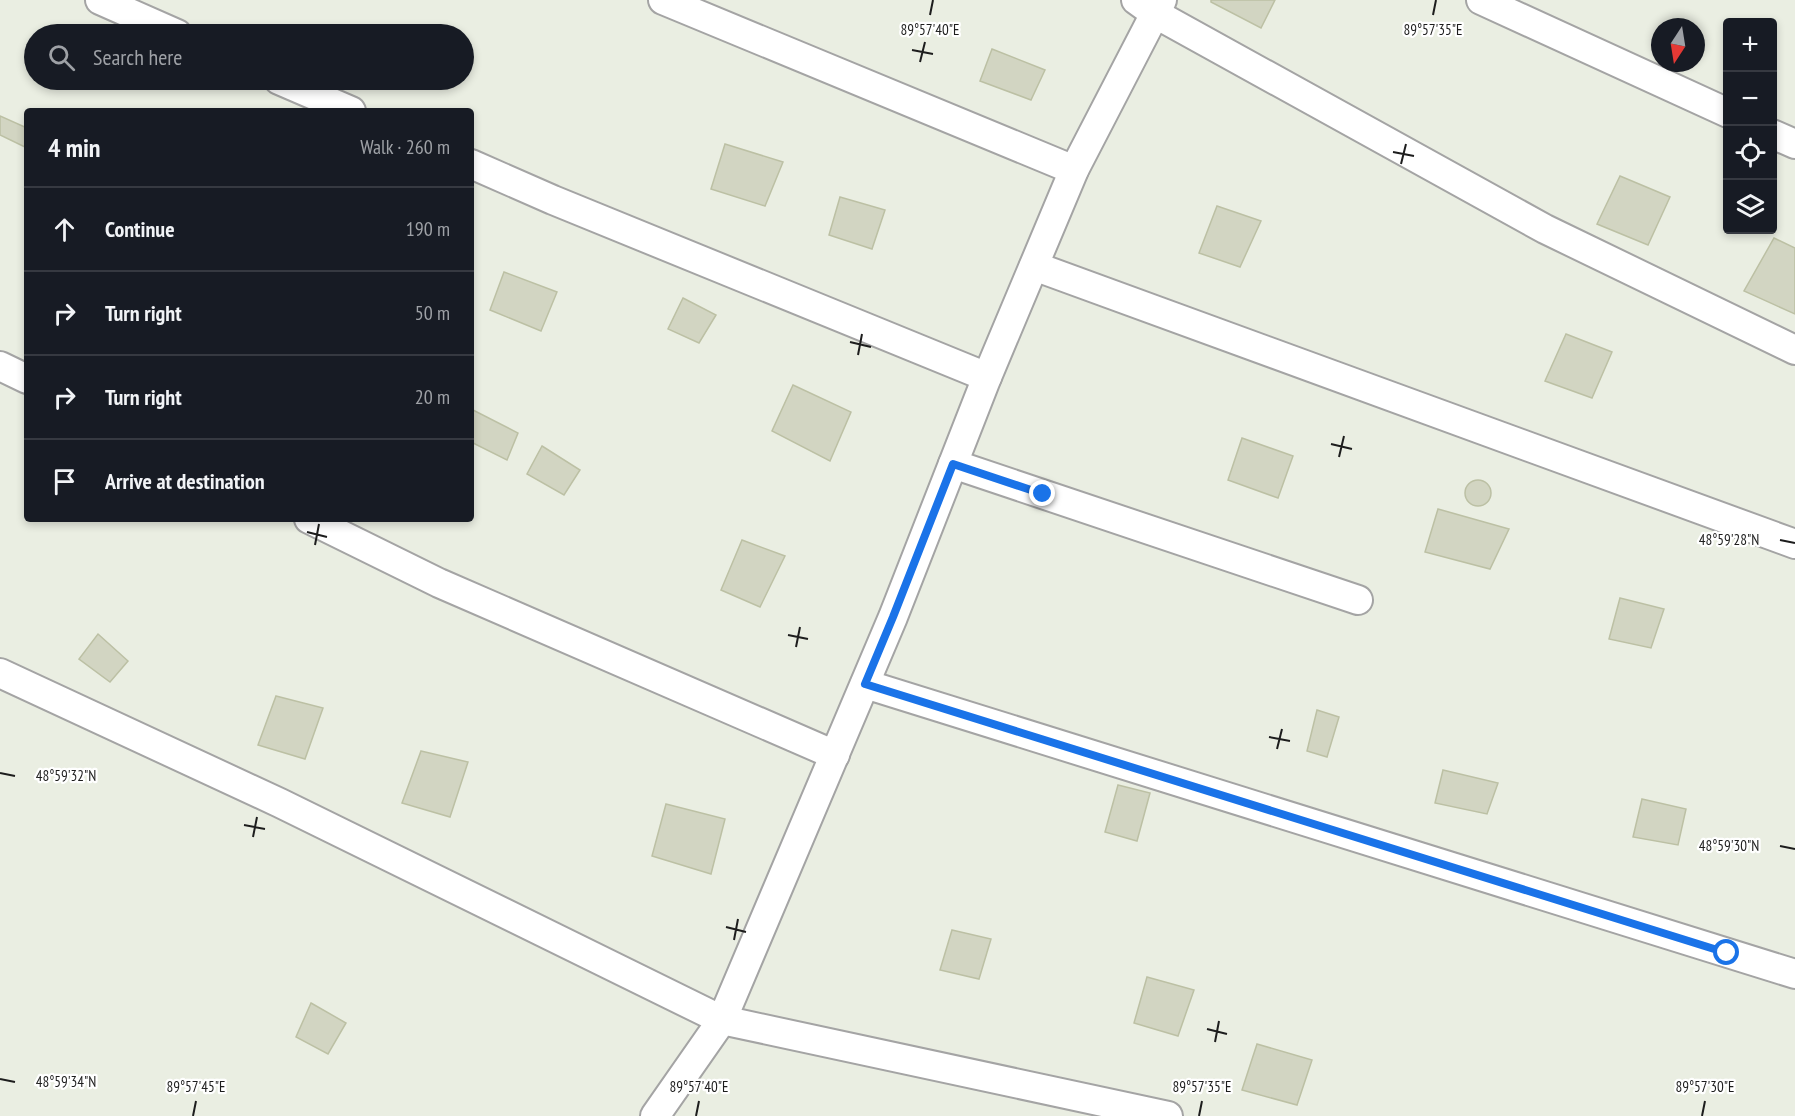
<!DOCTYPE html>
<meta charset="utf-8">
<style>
:root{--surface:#171b24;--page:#20242c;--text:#f1f3f6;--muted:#9ea1a6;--line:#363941}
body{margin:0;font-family:"PT Sans Narrow",sans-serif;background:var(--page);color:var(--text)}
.controls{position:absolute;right:18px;top:18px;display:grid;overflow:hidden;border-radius:6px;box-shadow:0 3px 9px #0003}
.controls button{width:54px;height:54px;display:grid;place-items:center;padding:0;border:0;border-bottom:2px solid var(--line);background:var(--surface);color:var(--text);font:30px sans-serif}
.compass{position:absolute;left:1651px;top:18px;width:54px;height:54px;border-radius:50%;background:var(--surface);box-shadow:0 3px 9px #0003;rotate:192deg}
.stop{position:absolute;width:18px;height:18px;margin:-14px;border:4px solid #1a73e8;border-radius:50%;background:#fff}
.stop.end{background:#1a73e8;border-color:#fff;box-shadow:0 2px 6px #0008}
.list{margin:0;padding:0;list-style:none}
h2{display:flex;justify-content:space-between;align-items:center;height:78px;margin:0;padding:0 24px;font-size:26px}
h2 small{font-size:20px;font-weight:400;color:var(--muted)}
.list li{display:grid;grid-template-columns:39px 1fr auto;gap:18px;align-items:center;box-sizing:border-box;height:84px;padding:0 24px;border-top:2px solid var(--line)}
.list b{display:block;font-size:22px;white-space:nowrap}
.list em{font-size:20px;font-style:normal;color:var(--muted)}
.icon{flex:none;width:33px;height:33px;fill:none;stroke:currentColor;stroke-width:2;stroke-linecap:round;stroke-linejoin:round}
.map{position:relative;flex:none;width:1795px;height:1116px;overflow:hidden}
.search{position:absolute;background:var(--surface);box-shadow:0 3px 9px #0003;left:24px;top:24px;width:450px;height:66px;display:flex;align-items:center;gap:15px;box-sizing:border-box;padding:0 21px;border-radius:33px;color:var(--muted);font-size:22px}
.panel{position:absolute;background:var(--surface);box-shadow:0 3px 9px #0003;left:24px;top:108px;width:450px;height:414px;border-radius:6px}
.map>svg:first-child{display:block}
.building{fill:#d2d5c2;stroke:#bcc0a4;stroke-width:1.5}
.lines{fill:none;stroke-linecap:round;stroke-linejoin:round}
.street-casing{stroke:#a4a4a4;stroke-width:32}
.street{stroke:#fff;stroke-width:28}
.route{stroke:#1a73e8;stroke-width:8}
.ticks{fill:none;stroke:#1d1d1d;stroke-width:2}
.ticks-label{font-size:15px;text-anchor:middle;fill:#1d1d1d;stroke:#fff;stroke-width:4.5;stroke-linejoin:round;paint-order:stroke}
</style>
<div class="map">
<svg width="1795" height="1116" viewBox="0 0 1795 1116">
<rect width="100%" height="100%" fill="#eaeee2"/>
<g class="building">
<polygon points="1211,0 1275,0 1261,28 1211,2"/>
<polygon points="992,49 1045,70 1031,100 980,81"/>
<polygon points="0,116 27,128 27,148 0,135"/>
<polygon points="725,144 783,162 765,206 711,189"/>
<polygon points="1620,176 1670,197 1648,245 1597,224"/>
<polygon points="840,197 885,210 872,249 829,235"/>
<polygon points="1217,206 1261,221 1240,267 1199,253"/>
<polygon points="1774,238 1795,248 1795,314 1744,291"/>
<polygon points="504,272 557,292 541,331 490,310"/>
<polygon points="683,298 716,315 699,343 668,329"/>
<polygon points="1566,334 1612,352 1592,398 1545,381"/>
<polygon points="793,385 851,412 830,461 772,431"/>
<polygon points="471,409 518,433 507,460 471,442"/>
<polygon points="1242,438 1293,456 1278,498 1228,480"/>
<polygon points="542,446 580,470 564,495 527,474"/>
<circle cx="1478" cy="493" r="13"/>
<polygon points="1438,509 1509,529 1490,569 1425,552"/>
<polygon points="742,540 785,556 760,607 721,590"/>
<polygon points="1620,598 1664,609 1651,648 1609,639"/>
<polygon points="98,634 128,661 110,682 79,659"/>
<polygon points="276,696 323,708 305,759 258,745"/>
<polygon points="1317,710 1339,717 1327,757 1307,751"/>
<polygon points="421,751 468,762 450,817 402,803"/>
<polygon points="1443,770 1498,783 1487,814 1435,803"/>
<polygon points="1118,785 1150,793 1137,841 1105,832"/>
<polygon points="1642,799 1686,809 1678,845 1633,837"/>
<polygon points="666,804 725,819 711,874 652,856"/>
<polygon points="952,930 991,939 979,979 940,970"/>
<polygon points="1147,977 1194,990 1178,1036 1134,1023"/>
<polygon points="311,1003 346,1023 328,1054 296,1037"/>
<polygon points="1257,1044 1312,1060 1297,1105 1242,1090"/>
</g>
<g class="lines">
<defs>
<g id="street">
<polyline points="100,0 177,34"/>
<polyline points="663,0 1074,170"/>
<polyline points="1136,0 1154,13 1545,229 1795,350"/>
<polyline points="1481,0 1728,113"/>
<polyline points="279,80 351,111"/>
<polyline points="1772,134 1795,144"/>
<polyline points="471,164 553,200 987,377"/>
<polyline points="1034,266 1795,544"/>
<polyline points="0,366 27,379"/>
<polyline points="953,464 1358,600"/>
<polyline points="309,519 439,583 835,755"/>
<polyline points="0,673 280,803 722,1020 1168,1116"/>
<polyline points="865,684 1795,974"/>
<polyline points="655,1116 722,1020 893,617 987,377 1074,170 1162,0"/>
</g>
</defs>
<use href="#street" class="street-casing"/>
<use href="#street" class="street"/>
</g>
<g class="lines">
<polyline class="route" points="1043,494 953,464 893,617 865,684 1727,953"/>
</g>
<path class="ticks" d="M930 15 933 0M1433 15 1436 0M912 50 933 54M920 62 925 42M1393 152 1414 156M1401 164 1406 144M850 342 871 347M858 355 862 334M1331 444 1352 449M1339 457 1344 436M307 532 327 537M1780 540 1795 543M315 545 319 524M788 635 808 639M796 647 800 627M1269 737 1290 741M1277 749 1282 729M0 773 15 776M244 825 265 829M253 837 257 817M1780 846 1795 849M726 927 746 932M734 940 738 919M1207 1029 1227 1034M1215 1042 1219 1021M0 1079 15 1082M193 1116 196 1101M696 1116 699 1101M1199 1116 1202 1101M1702 1116 1705 1101"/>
<g class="ticks-label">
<text x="930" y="35">89°57'40"E</text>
<text x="1433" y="35">89°57'35"E</text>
<text x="1729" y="545">48°59'28"N</text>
<text x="66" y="781">48°59'32"N</text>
<text x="1729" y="851">48°59'30"N</text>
<text x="66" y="1087">48°59'34"N</text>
<text x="196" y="1092">89°57'45"E</text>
<text x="699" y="1092">89°57'40"E</text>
<text x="1202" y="1092">89°57'35"E</text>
<text x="1705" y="1092">89°57'30"E</text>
</g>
</svg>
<div class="controls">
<button>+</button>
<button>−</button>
<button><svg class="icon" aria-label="locate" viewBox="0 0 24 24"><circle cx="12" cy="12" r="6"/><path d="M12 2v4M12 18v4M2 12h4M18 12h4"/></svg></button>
<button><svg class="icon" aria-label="layers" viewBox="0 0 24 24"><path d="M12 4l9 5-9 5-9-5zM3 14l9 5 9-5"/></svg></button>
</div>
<svg class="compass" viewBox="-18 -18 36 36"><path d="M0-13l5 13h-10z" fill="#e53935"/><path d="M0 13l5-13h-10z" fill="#9ea1a6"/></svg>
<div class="stop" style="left:1727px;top:953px"></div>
<div class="stop end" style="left:1043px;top:494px"></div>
<div class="search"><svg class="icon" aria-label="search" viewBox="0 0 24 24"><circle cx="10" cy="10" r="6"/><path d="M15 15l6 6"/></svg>Search here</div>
<section class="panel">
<h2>4 min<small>Walk · 260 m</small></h2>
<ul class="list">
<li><svg class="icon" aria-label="ahead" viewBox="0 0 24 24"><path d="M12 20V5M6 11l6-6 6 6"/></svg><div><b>Continue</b></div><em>190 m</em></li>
<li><svg class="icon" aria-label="right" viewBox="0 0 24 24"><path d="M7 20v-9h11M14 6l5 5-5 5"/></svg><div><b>Turn right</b></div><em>50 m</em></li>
<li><svg class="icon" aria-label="right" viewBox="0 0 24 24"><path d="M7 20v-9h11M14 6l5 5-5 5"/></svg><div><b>Turn right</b></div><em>20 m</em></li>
<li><svg class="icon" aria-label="arrive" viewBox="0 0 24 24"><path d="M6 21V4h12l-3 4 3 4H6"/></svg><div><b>Arrive at destination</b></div></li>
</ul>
</section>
</div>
